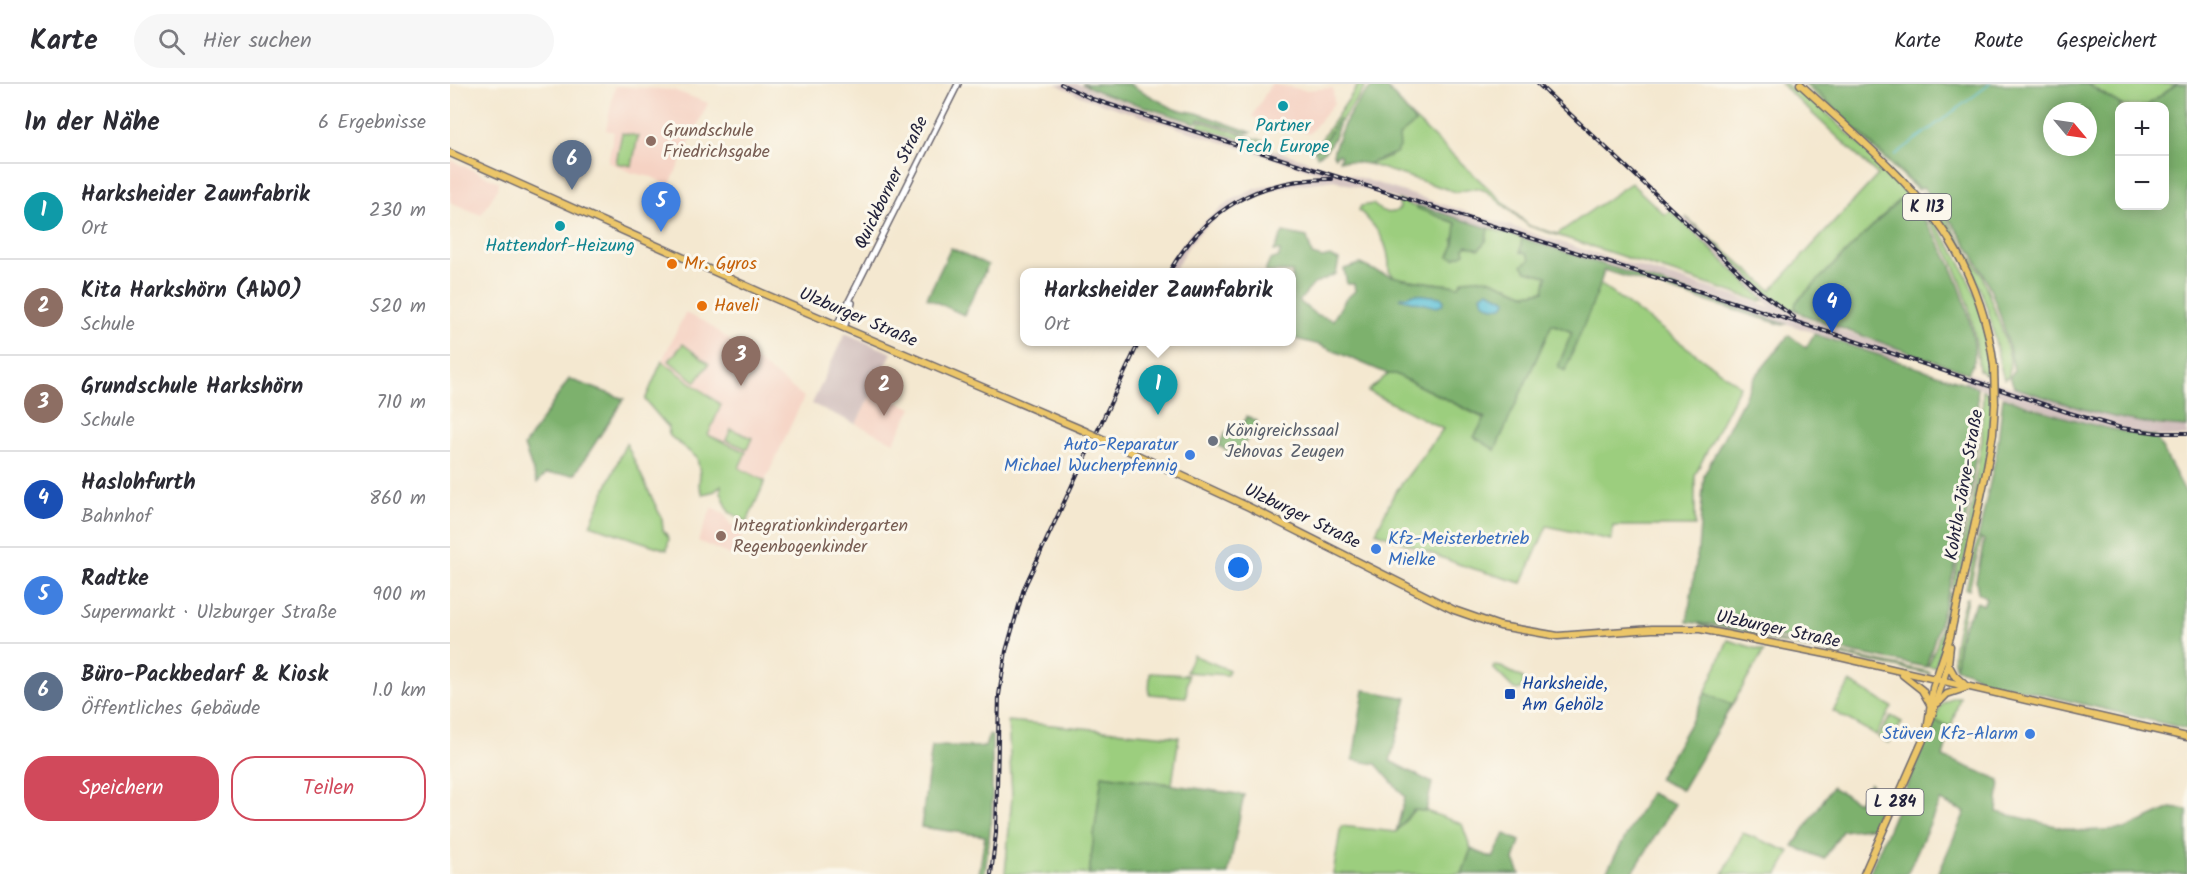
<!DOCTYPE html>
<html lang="de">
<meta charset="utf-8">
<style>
:root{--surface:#fff;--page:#f7f7f7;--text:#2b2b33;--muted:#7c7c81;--line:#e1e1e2;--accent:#d1495b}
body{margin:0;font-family:Kalam,sans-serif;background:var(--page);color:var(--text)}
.controls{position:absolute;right:18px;top:18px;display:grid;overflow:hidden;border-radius:12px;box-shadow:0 3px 15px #0003}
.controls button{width:54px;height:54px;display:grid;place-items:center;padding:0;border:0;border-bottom:2px solid var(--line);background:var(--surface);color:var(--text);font:30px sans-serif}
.compass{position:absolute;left:1593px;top:18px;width:54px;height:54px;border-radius:50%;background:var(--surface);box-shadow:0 3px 15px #0003;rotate:119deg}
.you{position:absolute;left:789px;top:484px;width:21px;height:21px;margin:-15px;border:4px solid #fff;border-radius:50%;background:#1a73e8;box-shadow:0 0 0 9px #1a73e833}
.badge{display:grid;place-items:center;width:39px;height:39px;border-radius:50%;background:var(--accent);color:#fff;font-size:20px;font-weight:700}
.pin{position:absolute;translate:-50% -50px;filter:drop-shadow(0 2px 3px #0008)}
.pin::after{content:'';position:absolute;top:32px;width:21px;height:18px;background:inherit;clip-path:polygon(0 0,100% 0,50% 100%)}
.popup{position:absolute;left:570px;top:184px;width:276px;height:78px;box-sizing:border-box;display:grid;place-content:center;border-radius:12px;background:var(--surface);filter:drop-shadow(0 2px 4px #0005);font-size:20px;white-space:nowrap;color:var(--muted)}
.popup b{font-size:22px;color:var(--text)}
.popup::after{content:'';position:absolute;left:50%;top:100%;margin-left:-12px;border:12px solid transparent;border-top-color:var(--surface)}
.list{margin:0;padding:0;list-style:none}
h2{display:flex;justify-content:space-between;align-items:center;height:78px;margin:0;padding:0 24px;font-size:26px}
h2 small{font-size:20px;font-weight:400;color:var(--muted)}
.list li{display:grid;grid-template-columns:39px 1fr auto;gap:18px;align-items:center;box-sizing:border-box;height:96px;padding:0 24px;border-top:2px solid var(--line)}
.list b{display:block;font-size:22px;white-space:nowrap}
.list p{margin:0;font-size:20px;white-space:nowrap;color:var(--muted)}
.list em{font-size:20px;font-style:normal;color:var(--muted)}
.actions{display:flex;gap:12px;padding:18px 24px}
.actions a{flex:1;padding:14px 0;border:2px solid var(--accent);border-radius:24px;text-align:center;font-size:21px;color:var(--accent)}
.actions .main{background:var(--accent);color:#fff}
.icon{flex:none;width:33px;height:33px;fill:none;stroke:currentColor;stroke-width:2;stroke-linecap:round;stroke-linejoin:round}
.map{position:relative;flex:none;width:1737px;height:790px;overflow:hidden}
header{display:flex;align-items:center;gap:36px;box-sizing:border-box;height:84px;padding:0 30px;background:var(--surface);border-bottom:2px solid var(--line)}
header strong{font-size:28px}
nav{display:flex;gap:33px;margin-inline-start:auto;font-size:21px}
.search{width:420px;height:54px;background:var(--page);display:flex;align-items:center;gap:15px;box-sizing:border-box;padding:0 21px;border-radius:33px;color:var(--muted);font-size:22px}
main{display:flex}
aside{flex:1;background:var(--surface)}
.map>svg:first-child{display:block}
.built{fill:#f5d2c3}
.industrial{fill:#d1bfbd}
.green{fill:#9cce7e;stroke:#5f785c;stroke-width:1.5}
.forest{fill:#7db16d;stroke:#506a54;stroke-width:1.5;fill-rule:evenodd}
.water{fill:#59bfd6;stroke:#3e7088;stroke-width:1.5}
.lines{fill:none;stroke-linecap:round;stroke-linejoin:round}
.stream{stroke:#59bfd6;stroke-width:1.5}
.minor-casing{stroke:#6c676f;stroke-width:8}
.major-casing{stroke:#6c676f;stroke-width:9}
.minor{stroke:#fff;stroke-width:5}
.major{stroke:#ecc669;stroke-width:6}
.rail-casing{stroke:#22223b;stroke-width:4}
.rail{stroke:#fbf7ec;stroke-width:1.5;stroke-dasharray:4.5;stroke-linecap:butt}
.major-bridge-casing{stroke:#6c676f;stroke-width:9;stroke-linecap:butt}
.major-bridge{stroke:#ecc669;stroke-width:6}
.culture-dot{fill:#0f9aa8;stroke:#fbf7ec;stroke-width:2}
.education-dot{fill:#8d6e63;stroke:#fbf7ec;stroke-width:2}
.food-dot{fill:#e8710a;stroke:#fbf7ec;stroke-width:2}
.worship-dot{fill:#6b7280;stroke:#fbf7ec;stroke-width:2}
.shop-dot{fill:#3f7fe0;stroke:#fbf7ec;stroke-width:2}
.transit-dot{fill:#1a4fb4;stroke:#fbf7ec;stroke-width:2}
.labels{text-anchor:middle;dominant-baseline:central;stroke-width:6;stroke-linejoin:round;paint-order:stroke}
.shield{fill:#fbf7ec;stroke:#636270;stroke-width:1.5}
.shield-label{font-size:16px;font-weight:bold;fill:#22223b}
.culture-label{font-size:18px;fill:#0d838f;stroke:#fbf7ec}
.education-label{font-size:18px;fill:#785e54;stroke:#fbf7ec;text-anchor:start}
.street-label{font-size:18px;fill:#22223b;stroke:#fbf7ec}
.food-label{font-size:18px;fill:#c56008;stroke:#fbf7ec;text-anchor:start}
.worship-label{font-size:18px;fill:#5b616d;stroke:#fbf7ec;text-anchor:start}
.shop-label{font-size:18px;fill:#366cbe;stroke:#fbf7ec;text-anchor:end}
.transit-label{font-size:18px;fill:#164399;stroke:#fbf7ec;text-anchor:start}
</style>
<header>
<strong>Karte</strong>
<div class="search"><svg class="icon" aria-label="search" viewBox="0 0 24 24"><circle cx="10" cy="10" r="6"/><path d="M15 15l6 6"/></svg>Hier suchen</div>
<nav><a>Karte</a><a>Route</a><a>Gespeichert</a></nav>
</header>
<main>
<aside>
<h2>In der Nähe<small>6 Ergebnisse</small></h2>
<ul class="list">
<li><span class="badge" style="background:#0f9aa8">1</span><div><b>Harksheider Zaunfabrik</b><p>Ort</p></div><em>230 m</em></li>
<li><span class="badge" style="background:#8d6e63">2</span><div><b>Kita Harkshörn (AWO)</b><p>Schule</p></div><em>520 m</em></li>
<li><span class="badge" style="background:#8d6e63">3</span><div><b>Grundschule Harkshörn</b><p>Schule</p></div><em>710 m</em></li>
<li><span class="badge" style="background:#1a4fb4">4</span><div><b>Haslohfurth</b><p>Bahnhof</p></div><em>860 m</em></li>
<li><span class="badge" style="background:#3f7fe0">5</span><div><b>Radtke</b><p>Supermarkt · Ulzburger Straße</p></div><em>900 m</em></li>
<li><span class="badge" style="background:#5c6f8a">6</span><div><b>Büro-Packbedarf &amp; Kiosk</b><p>Öffentliches Gebäude</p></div><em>1.0 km</em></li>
</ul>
<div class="actions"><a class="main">Speichern</a><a>Teilen</a></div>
</aside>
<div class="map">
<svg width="1737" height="790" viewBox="0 0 1737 790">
<rect width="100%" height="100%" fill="#fbf7ec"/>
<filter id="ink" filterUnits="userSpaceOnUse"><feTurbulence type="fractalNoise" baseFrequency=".0167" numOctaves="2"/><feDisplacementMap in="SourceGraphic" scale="12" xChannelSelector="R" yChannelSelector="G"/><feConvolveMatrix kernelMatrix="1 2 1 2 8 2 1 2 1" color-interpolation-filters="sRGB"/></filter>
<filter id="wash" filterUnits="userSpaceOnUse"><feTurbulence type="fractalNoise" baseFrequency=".008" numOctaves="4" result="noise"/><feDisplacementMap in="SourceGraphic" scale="24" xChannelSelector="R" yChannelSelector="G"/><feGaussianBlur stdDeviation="1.35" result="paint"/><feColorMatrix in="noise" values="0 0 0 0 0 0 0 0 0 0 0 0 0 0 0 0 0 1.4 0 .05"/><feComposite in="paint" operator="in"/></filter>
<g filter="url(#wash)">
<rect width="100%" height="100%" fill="#f4e8d0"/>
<g class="built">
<polygon points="821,0 855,6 883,4 884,19 859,50 802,33"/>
<polygon points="165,2 223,6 258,19 219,102 202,93 183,89 158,78 164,48 156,46"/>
<polygon points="0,76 49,98 47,106 31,131 0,118"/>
<polygon points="235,229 257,239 354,313 315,397 288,384 295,368 258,351 270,321 212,277"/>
<polygon points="423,307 462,324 444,358 406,340"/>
<polygon points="262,423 275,430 280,440 294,447 282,472 248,457"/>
</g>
<g class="industrial">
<polygon points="606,0 629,0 652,11 1135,166 1321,223 1230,138 1236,133 1319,211 1338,226 1365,238 1450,266 1447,276 1131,172 884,96 836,102 793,116 773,128 752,146 739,161 723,188 716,188 725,171 741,149 780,117 805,105 854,93 875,91 635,14"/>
<polygon points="395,249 442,269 406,340 362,320"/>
<polygon points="1518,289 1624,323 1710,342 1737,343 1737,353 1706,353 1670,347 1621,335 1513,298"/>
</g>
<g class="green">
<polygon points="909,0 912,0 915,4 891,37 888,37 870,64 864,66"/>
<polygon points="1331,0 1336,0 1343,6 1345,2 1343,0 1346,0 1462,110 1458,115 1449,116 1346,218 1345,224 1349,228 1336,223 1321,211 1319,211 1236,133 1321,206 1428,91"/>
<polygon points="1354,0 1359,0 1469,105 1472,103 1468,106 1466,105"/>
<polygon points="1637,0 1727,0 1696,22 1673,22"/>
<path d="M960 31 1079 142 1107 150 1181 99 1215 131 1220 126 1314 216 1309 217 1082 143 1078 141 1036 107 1027 104 1006 108 918 80C936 73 950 75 949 52L965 39Z"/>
<polygon points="749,37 814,57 812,62 748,42"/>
<polygon points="172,49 188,52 182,82 166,79"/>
<path d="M1472 108 1493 130 1531 189 1554 251 1560 274 1559 292 1554 295C1547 273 1545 249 1538 227 1524 183 1500 146 1471 111Z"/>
<path d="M1464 114 1477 127 1508 173 1523 206 1531 229 1542 285 1540 293 1529 286C1523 219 1506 167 1462 116Z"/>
<path d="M948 116 1006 139 1007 145 1003 156 1014 164 1017 161 1029 165 1036 157 1038 144 1072 154 1070 168 1078 170 1080 176 1073 181 1076 187 1097 192 1094 207 1076 210 1058 202H1009L945 194 939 187C940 159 928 145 909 126L911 122 923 120C930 127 941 133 950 124Z"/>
<polygon points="1150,200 1290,302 1245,391 1245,442 1163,442 1161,456 1097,442 1072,499 1011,481 926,448 944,410 993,345 918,307 938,290 945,290 1035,335 1045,366 1102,240 1122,248 1108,283"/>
<polygon points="233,260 259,280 246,298 219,277"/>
<polygon points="212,277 271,321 258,351 296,368 289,384 315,397 297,438 279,428 271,408 271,401 265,407 253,410 249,401 250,389 247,374 219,351 218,343 195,316"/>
<path d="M1533 306 1541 310C1543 376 1522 441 1507 505L1502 504 1520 432 1532 355Z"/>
<polygon points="281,345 302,354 297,365 276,356"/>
<polygon points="176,359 212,435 213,446 219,454 217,466 140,441"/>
<polygon points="1528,454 1531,455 1519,506 1516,505"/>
<polygon points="1500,509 1505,512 1493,559 1485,583 1478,582 1487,560"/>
<path d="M1517 514 1508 557 1506 584C1498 571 1511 531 1515 515Z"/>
<polygon points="1248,540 1480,588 1480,590 1259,544"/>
<polygon points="1278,556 1314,567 1282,621 1255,609"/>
<polygon points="743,571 779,586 777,591 736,588"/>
<polygon points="1044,582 1051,583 1073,594 1074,597 1073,603 1068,606 1064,605 1043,584"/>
<polygon points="700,589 738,591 736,613 699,610"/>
<polygon points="1400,598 1442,623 1426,651 1383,627"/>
<polygon points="1503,613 1510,613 1501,643 1484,637 1492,620"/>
<polygon points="1441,632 1452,638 1439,659 1428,653"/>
<polygon points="558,637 729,653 722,700 652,691 639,790 555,790 562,712"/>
<polygon points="964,726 976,727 1012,740 1021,765 1012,790 883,790 891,742 946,748"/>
<polygon points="1293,749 1340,768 1328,790 1273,790"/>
</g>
<g class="forest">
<polygon points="632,0 679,0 724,25 747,29 801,48 796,49 750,35 745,39 652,9"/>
<path d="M925 0H934L960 31 965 39 949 52 950 63 946 69 918 80 889 76 891 72 888 70 885 73 883 70C889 46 905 16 925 0Z"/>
<path d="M1359 0H1637L1673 22H1670V122H1714V22H1696L1727 0H1737V343C1676 341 1621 322 1564 303L1560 293 1564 287C1550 211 1524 161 1473 103L1469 105ZM1602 27H1638V63H1602Z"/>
<path d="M888 36 891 37C885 50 881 67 867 72L864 66 870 64Z"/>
<path d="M1458 115C1490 152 1511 196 1521 243 1523 253 1526 266 1524 276 1523 280 1520 285 1518 289L1365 235 1352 230 1345 224 1346 218 1449 116Z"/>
<polygon points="966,121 1038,144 1036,157 1029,165 1017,161 1014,164 1015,169 1005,174 999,172 1004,161 1006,139 966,124"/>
<path d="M833 148 857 153 862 171 872 174 880 172 889 176 886 190 864 200 849 217 865 230 883 236 895 216 905 207 904 200H897L894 185 910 180C941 196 974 198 1009 202L1013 196 1036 194 1076 210 1094 207 1097 192 1076 187 1072 181 1080 176 1077 170 1070 168 1072 154 1336 240 1333 241 1154 186 1149 204 1115 287 1108 283 1122 248 1102 240 1045 366 1024 353 1035 334 945 290H938L870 261 842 254V188H815L820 176 829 173 830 167H824Z"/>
<polygon points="501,164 538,181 514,231 477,214"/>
<path d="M1364 250 1527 303C1528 320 1528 337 1527 354 1522 431 1499 509 1476 583L1266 541 1237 538 1248 466 1254 391 1305 293 1339 251 1356 264Z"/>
<polygon points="119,295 174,315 125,390 96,390 87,399 74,362"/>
<path d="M1553 313C1602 331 1654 346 1706 353L1737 411V645L1532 596 1521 589 1506 584C1508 554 1510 545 1527 518L1533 521 1536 514 1528 508 1526 497 1534 456 1528 454 1547 366Z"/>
<polygon points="797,332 807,337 788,372 768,362 776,348 787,353"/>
<polygon points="914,606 957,614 940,677 982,699 976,727 963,726 946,748 955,713 926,680 903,676"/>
<polygon points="1255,609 1282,621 1232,706 1208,695 1245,631"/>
<polygon points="1484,637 1501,643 1493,673 1550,696 1547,728 1627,747 1675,745 1721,724 1737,726 1737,790 1488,790 1515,728 1490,717 1457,790 1419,790"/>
<polygon points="539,651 542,652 542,730 535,790 529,790 535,752 471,743 482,662 535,663"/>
<polygon points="652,691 794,711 778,790 639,790"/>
<polygon points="1420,699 1437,720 1427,743 1392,747 1374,775 1343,762 1382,703 1408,718"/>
<polygon points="1200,709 1225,720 1182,790 1155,790"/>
<polygon points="1055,750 1070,757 1064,776 1070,790 1012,790 1021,765 1043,774"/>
</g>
<g class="water">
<polygon points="1038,207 1057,216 1053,222 1043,223 1033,218 1031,211"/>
<polygon points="965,210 991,213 994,217 992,221 987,223 949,214"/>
</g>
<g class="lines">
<polyline class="stream" points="1445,71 1540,0"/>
</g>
</g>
<g filter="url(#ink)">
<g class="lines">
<defs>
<g id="minor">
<polyline points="387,241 508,0"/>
<polyline points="394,244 402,219"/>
</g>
<g id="major">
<path d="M1350 0C1444 87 1527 147 1544 283"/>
<polyline points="0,69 312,209 635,347"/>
<polyline points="655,356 799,423 1004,526 1050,542 1108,552 1202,545 1250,545 1381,571 1737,653"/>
<polyline points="1498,580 1504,591 1514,600"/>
<polyline points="1453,591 1472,606 1480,620"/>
<polyline points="1488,619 1497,610 1515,604"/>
<polyline points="1477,647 1483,604 1500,553 1536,389 1543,350 1545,320"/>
<polyline points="1414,790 1477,647 1498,580 1500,562"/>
</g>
</defs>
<use href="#minor" class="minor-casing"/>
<use href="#major" class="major-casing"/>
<use href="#minor" class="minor"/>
<use href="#major" class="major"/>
<defs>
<g id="rail">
<polyline points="611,0 642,15 1384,250 1620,329 1671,344 1709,349 1737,349"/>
<polyline points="1088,0 1310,208 1344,233"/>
<path d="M719 188C756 125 808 94 882 95"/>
<polyline points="541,790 546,749 549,611 556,567 574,504 689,258"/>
</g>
</defs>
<use href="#rail" class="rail-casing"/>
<use href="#rail" class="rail"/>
<defs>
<g id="major-bridge">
<polyline points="1544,283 1545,320"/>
<polyline points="635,347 655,356"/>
</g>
</defs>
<use href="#major-bridge" class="major-bridge-casing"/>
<use href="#major-bridge" class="major-bridge"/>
</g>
</g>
<g class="culture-dot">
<circle cx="833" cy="22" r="6"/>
<circle cx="110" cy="142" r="6"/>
</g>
<g class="education-dot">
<circle cx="201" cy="57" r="6"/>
<circle cx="271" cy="452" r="6"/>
</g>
<g class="food-dot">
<circle cx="222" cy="180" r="6"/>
<circle cx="252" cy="222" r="6"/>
</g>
<circle class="worship-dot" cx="763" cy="357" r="6"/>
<g class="shop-dot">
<circle cx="740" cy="371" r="6"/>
<circle cx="926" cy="465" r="6"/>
<circle cx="1580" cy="650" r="6"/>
</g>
<rect class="transit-dot" x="1054" y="604" width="12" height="12" rx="3"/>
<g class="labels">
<g class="shield">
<rect x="1453" y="110" width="48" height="26" rx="4.5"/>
<rect x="1416.5" y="705" width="57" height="26" rx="4.5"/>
</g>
<g class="shield-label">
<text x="1477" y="123">K 113</text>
<text x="1445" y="718">L 284</text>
</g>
<g class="culture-label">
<text x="833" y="42">Partner<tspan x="833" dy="21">Tech Europe</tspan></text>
<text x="110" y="162">Hattendorf-Heizung</text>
</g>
<g class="education-label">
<text x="213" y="47">Grundschule<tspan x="213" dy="21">Friedrichsgabe</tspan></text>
<text x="283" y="442">Integrationkindergarten<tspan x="283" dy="21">Regenbogenkinder</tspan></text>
</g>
<g class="street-label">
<text transform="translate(442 99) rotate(-64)">Quickborner Straße</text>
<text transform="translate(408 234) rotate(23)">Ulzburger Straße</text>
<text transform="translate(1515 401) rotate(-80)">Kohtla-Järve-Straße</text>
<text transform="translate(852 433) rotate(26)">Ulzburger Straße</text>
<text transform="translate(1328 546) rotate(12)">Ulzburger Straße</text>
</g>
<g class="food-label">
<text x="234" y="180">Mr. Gyros</text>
<text x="264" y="222">Haveli</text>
</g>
<g class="worship-label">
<text x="775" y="347">Königreichssaal<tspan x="775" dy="21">Jehovas Zeugen</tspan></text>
</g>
<g class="shop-label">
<text x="728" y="361">Auto-Reparatur<tspan x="728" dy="21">Michael Wucherpfennig</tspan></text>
<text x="938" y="455" text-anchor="start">Kfz-Meisterbetrieb<tspan x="938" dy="21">Mielke</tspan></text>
<text x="1568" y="650">Stüven Kfz-Alarm</text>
</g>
<g class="transit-label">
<text x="1072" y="600">Harksheide,<tspan x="1072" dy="21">Am Gehölz</tspan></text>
</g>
</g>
</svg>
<div class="controls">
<button>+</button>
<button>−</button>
</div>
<svg class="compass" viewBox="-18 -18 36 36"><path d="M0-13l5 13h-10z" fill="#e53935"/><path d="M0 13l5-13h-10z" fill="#7c7c81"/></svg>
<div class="you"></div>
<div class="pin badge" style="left:708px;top:331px;background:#0f9aa8">1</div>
<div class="popup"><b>Harksheider Zaunfabrik</b>Ort</div>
<div class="pin badge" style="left:434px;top:332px;background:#8d6e63">2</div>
<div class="pin badge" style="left:291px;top:302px;background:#8d6e63">3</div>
<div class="pin badge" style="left:1382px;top:249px;background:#1a4fb4">4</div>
<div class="pin badge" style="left:211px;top:148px;background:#3f7fe0">5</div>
<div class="pin badge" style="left:122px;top:106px;background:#5c6f8a">6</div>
</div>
</main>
